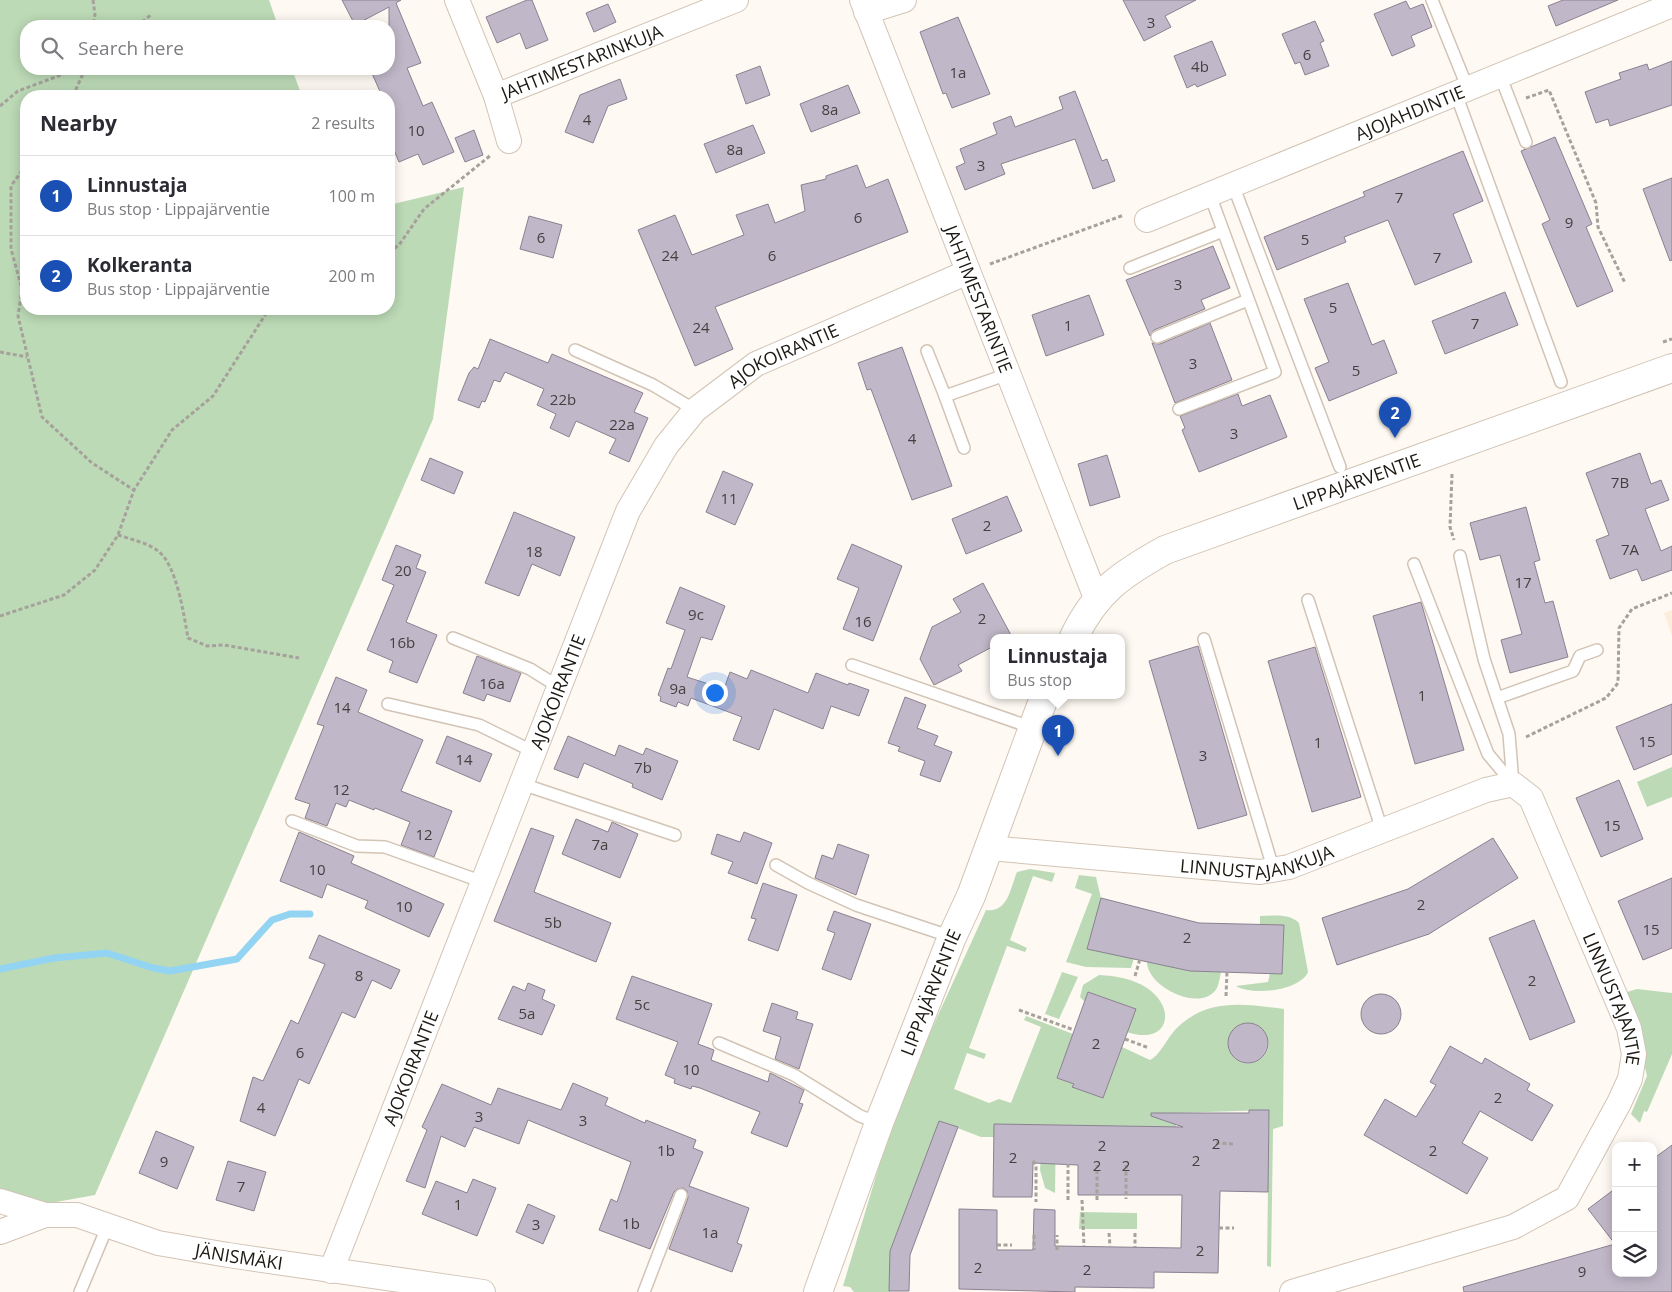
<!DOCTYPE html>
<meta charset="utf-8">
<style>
:root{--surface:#fff;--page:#f2f2f3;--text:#2b2b33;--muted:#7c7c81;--line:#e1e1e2;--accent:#35796c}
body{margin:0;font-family:"Open Sans",sans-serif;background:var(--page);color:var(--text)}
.controls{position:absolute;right:15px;bottom:15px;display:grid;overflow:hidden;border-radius:10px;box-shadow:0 2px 12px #0003}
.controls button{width:45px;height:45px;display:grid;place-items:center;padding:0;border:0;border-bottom:1px solid var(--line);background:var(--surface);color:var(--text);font:25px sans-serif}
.you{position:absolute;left:714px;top:692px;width:18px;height:18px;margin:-12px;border:4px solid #fff;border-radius:50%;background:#1a73e8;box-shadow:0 0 0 8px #1a73e833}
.badge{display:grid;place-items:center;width:32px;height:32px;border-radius:50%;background:var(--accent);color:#fff;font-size:16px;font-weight:700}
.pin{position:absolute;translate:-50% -41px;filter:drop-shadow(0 1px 2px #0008)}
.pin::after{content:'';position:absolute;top:26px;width:18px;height:15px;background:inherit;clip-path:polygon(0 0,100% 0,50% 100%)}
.popup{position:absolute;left:990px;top:634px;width:135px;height:65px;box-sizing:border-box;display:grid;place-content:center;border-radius:10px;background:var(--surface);filter:drop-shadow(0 1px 4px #0005);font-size:16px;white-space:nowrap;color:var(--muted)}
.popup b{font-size:19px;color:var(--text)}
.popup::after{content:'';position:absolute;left:50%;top:100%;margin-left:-10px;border:10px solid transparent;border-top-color:var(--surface)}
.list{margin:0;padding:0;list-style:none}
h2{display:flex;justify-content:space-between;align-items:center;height:65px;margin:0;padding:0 20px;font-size:21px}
h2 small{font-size:16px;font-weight:400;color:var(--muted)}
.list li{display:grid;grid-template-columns:32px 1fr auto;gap:15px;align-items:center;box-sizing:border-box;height:80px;padding:0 20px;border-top:1px solid var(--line)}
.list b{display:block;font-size:19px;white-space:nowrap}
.list p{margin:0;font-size:16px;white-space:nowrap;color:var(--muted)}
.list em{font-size:16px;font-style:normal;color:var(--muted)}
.icon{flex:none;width:28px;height:28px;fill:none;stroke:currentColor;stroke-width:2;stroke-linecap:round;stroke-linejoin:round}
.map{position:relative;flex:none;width:1672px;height:1292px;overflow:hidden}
.search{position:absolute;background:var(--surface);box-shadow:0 2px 12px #0003;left:20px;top:20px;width:375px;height:55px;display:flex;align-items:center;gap:12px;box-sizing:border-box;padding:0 18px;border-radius:20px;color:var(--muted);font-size:19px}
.panel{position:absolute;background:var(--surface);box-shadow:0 2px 12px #0003;left:20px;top:90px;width:375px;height:225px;border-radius:20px}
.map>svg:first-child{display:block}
.built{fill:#fdeedc}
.green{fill:#bcdab6;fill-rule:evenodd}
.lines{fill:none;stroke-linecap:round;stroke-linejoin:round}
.stream{stroke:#94d4f3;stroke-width:7}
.building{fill:#c0b7c8;stroke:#8a8191}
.service-casing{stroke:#d2c4b5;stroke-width:14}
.minor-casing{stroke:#d2c4b5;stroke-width:26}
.secondary-casing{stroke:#d2c4b5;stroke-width:30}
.path{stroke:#a6a19b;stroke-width:3;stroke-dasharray:4 2.5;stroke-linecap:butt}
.service{stroke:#fff;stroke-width:11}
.minor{stroke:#fff;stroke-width:24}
.secondary{stroke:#fff;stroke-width:28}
.labels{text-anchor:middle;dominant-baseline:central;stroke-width:4;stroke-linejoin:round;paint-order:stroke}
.number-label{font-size:15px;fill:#454040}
.street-label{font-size:18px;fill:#1c1812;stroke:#fef9f2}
</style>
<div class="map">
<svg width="1672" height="1292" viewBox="0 0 1672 1292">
<rect width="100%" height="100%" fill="#fef9f2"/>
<polygon class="built" points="1672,610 1672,636 1664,613"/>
<g class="green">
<polygon points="0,0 269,0 278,26 26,26 26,69 292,69 302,96 26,96 26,309 389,309 389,205 464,187 433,419 95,1195 0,1212"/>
<polygon points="1672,767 1672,797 1647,807 1637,782"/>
<path d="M1030 869 1055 873 1052 882 1033 876 1010 940 1027 948 1025 952 1007 946 969 1048 986 1054 984 1059 967 1053 954 1089 989 1103 999 1099 1011 1103 1041 1027 1024 1020 1026 1016 1073 1034 1057 1078 1074 1084 1073 1087 1103 1098 1122 1047 1150 1060C1159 1056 1167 1039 1174 1031 1206 997 1243 1004 1284 1009L1283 1126 1273 1129 1271 1267 1267 1266 1269 1110 1176 1113V1178L1056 1125 1055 1193 1045 1188 1040 1170 1041 1154 994 1137H981L939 1121 890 1251V1292H854L850 1287 843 1286 898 1103 986 910C1008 913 1010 889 1017 872ZM1247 1023C1255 1024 1262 1027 1266 1034 1280 1063 1230 1079 1228 1041L1234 1029Z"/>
<polygon points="1079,875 1096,877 1101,898 1134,958 1131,968 1086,967 1066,962 1092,894 1075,888"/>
<path d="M1260 916C1272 916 1289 913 1299 923L1308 972C1300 991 1252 996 1236 986L1268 982 1270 973H1282L1284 926 1260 925Z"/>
<path d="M1147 961 1190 971 1221 972C1220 977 1219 983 1217 988 1202 1014 1146 987 1147 961Z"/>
<polygon points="1062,972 1078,977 1059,1019 1045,1014"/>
<path d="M1099 975C1117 976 1131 978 1147 988 1178 1009 1168 1046 1127 1032L1135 1009 1088 992 1085 1002 1080 997 1083 985Z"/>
<polygon points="1637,989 1672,993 1672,1054 1647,1112 1644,1111 1640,1123 1631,1114 1647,1076 1632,1013 1624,993"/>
<polygon points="1080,1212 1137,1213 1137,1229 1079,1229"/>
</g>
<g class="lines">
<polyline class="stream" points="0,969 54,958 107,953 153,968 170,971 237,959 272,920 290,914 310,914"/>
</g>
<g class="building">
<polygon points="342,0 401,0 396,3 421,63 407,68 423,106 432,102 454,152 423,165 418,154 399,162 389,138 389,96 382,96 370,69 389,69 389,7 355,25"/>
<polygon points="527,0 532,0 548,40 526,49 520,33 497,43 486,17"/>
<polygon points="1123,0 1196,0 1165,16 1171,27 1144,41"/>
<polygon points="1563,0 1618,0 1556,26 1548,6"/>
<polygon points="1406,1 1410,9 1423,4 1432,27 1411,36 1415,46 1392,56 1374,14"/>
<polygon points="608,4 616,22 594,32 586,13"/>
<polygon points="958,17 990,94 952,108 946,93 943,94 920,32"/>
<polygon points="1315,21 1324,41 1320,43 1329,66 1305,75 1300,62 1295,64 1282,34"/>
<polygon points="1212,41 1226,75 1197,87 1195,84 1187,88 1174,56"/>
<polygon points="1672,61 1672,105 1610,126 1608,119 1596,123 1585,92 1621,79 1619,73 1647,64 1649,70"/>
<polygon points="760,66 770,95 746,104 736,75"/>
<polygon points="620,79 627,99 608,106 593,143 565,132 580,95"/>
<polygon points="848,85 860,113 811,132 800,104"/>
<polygon points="1075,91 1102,161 1107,159 1115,181 1093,189 1075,139 1001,164 1005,174 965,190 956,167 965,163 960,149 997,134 993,123 1011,116 1015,127 1063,109 1059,97"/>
<polygon points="753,125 765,153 716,173 704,144"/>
<polygon points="474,130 483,155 465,162 455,138"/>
<polygon points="1555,137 1592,224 1586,227 1613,291 1577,307 1542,224 1550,220 1521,151"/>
<polygon points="1463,151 1483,201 1453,214 1472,262 1415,285 1388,220 1344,237 1346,242 1277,270 1264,237 1365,196 1363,192"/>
<polygon points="857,165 866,188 888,179 908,232 715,307 733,349 695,366 638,230 675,215 692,255 744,235 736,215 768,204 775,223 805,211 801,185 826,179 826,176"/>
<polygon points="1672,178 1672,260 1670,261 1643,189"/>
<polygon points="529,216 562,225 553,258 520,249"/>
<polygon points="1213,246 1230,288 1201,300 1205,309 1154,330 1150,336 1126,280"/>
<polygon points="1348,283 1372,345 1384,340 1397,373 1329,401 1315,368 1329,362 1304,299"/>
<polygon points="1505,292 1518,325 1445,354 1432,321"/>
<polygon points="1089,295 1104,335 1046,356 1032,315"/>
<polygon points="1210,323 1232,380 1175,403 1152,343 1160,344"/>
<polygon points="490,339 548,363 552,354 643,393 634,412 648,418 629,462 609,453 616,439 576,421 569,437 550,428 556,414 537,405 544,389 505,372 500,382 494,380 485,402 482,401 479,408 458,400 469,373 474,367 478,369"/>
<polygon points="902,347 952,486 912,500 871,389 867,390 858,363"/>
<polygon points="1238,394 1242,406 1270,395 1287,437 1199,472 1182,430 1185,428 1180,416"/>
<polygon points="1640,453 1651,484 1661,480 1669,500 1645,509 1661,551 1672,546 1672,570 1642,581 1637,569 1610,579 1596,540 1609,535 1586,473"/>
<polygon points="1107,455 1120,497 1090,506 1078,464"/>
<polygon points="430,458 463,472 454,494 421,480"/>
<polygon points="723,471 753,484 735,525 706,512"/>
<polygon points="1007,496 1022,531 966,554 952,519"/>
<polygon points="1526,507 1540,560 1534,562 1545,603 1553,601 1568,657 1510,673 1501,640 1522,634 1500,555 1480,560 1470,523"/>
<polygon points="514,512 575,537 560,576 532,564 519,596 485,583"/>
<polygon points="852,544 902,566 873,641 843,629 859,588 837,579"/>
<polygon points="396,545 421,555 416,568 426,572 406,622 437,635 417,683 389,672 393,661 367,650 394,585 382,580"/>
<polygon points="983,583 1012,637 994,637 994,646 958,665 962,671 934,685 920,659 932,627 961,612 953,599"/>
<polygon points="680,587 725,606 712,640 701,637 687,677 724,689 730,672 747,679 751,670 808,693 816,673 848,685 849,683 869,690 859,716 831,706 823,729 774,709 759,750 733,740 742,717 691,698 688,706 678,702 676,707 660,701 661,697 658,695 668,668 671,669 685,630 666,623"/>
<polygon points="1421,602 1464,750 1415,764 1373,616"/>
<polygon points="1198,646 1247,815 1198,829 1149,661"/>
<polygon points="1315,647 1361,797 1312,812 1268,661"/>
<polygon points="477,656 521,673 510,702 487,694 484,701 463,693"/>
<polygon points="336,677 367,690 358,712 423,740 401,791 452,811 434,857 401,845 410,822 375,808 374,810 349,800 346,807 336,803 327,826 305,818 310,804 295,799 324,726 317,724"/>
<polygon points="905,697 926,705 917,728 938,736 934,745 952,752 940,782 920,775 925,761 898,751 900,747 888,743"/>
<polygon points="1672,704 1672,754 1634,770 1616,727"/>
<polygon points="447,736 492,754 480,782 436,763"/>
<polygon points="568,736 615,756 619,745 643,755 646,748 678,761 662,800 632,787 633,784 584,763 578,778 554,769"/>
<polygon points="1619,780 1643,839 1601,857 1576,798"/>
<polygon points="576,819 608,832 612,822 638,834 620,878 562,854"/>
<polygon points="531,828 554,836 534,892 611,923 596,962 494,921"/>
<polygon points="299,832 354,856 351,863 444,904 429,937 365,908 368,901 327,884 322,898 280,881"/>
<polygon points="744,832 772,843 757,884 728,873 733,862 711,854 717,834 740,842"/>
<polygon points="1493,838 1518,878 1429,934 1337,965 1322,918 1408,889"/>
<polygon points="838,844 869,855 856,895 815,878 822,855 833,859"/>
<polygon points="1672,878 1672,948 1643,960 1618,901"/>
<polygon points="763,883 797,895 778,951 748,940 756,919 751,918"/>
<polygon points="1101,898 1199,923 1284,925 1282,974 1190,971 1087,949"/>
<polygon points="834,911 871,924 851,980 822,969 835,933 827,930"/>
<polygon points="1534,920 1575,1022 1530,1040 1489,938"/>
<polygon points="319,935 400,970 391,989 372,980 355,1018 342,1012 309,1084 299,1079 275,1136 240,1121 253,1077 263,1081 291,1020 298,1024 325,964 309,958"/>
<polygon points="632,976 712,1004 698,1044 714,1050 711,1060 768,1082 770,1073 804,1090 799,1103 803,1104 787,1147 751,1133 760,1112 700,1088 692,1086 691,1089 674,1083 675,1079 665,1075 678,1042 616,1019"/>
<polygon points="528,983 545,990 542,999 555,1005 542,1035 498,1019 513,986 525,991"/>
<polygon points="1088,992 1136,1009 1103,1098 1072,1087 1074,1084 1057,1078"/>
<circle cx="1381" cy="1014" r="20"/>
<polygon points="772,1003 798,1012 796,1019 813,1024 799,1069 775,1059 781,1037 763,1031"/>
<circle cx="1248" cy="1043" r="20"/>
<polygon points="1450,1046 1482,1064 1485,1058 1530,1084 1527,1090 1553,1105 1532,1141 1480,1111 1462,1143 1488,1158 1467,1194 1364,1135 1385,1099 1416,1117 1436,1085 1430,1082"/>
<polygon points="573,1083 608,1098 605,1105 645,1123 646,1120 696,1140 693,1148 703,1152 689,1186 749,1208 737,1243 742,1245 732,1272 669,1249 688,1198 687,1191 683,1188 677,1189 674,1192 650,1249 599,1230 611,1199 617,1202 631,1162 528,1120 519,1144 474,1127 465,1147 441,1136 425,1188 406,1181 427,1130 422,1127 442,1084 491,1105 498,1088 561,1110"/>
<polygon points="1249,1110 1269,1110 1268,1192 1220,1191 1218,1273 1154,1272 1154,1288 1075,1287 1075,1292 959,1289 959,1209 997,1210 997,1250 1033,1250 1034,1209 1055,1210 1055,1246 1181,1248 1182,1195 1078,1195 1078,1165 1033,1163 1032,1197 993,1197 994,1124 1183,1127 1151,1116 1151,1113 1249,1113"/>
<polygon points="939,1121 958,1127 910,1255 909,1291 889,1291 890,1251"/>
<polygon points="156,1131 194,1147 177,1189 139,1173"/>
<polygon points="1672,1145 1672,1292 1464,1292 1463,1287 1615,1244 1588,1209 1616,1188 1616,1273 1653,1273 1653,1159"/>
<polygon points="228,1161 266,1172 254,1211 216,1200"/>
<polygon points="473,1179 496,1188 477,1236 422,1214 436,1181 467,1193"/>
<polygon points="528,1204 555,1216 543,1244 516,1232"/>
</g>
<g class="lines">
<defs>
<g id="service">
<polyline points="1432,0 1468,89"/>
<polyline points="1500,75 1526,142"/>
<polyline points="1456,94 1561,382"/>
<polyline points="1233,185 1340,467"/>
<polyline points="1130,268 1223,231"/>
<polyline points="1157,337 1248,300"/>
<polyline points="575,350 653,385 695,410"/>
<polyline points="927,351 945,396"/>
<polyline points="1179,409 1275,372 1210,195"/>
<polyline points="964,448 945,396 1008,374"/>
<polyline points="1460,556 1484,659 1509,734 1513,784"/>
<polyline points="1414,564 1488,754 1513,784"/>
<polyline points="1308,600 1382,830"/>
<polyline points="453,638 530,669 559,687"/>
<polyline points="1204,639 1274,871"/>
<polyline points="852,665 1033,728"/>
<polyline points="1497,698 1573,671 1580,656 1597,650"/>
<polyline points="388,704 479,725 534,752"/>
<polyline points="522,784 675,835"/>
<polyline points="292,821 357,846 385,847 483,882"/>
<polyline points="776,865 808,883 856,905 952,937"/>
<polyline points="719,1043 794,1075 860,1116 879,1123"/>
<polyline points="80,1292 108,1225"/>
<polyline points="644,1292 681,1195"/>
</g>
<g id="minor">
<path id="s1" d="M457 0 496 96 736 0"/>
<path id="s2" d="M862 0 1096 598"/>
<polyline points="866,12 904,0"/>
<polyline points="496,96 509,141"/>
<path id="s3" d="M1147 220 1672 5"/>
<path id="s4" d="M989 848 1260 872 1289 867 1486 790 1513 784 1531 798 1629 1028 1634 1054 1630 1079 1619 1103 1567 1198 1513 1227 1292 1292"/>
<polyline points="0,1201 45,1215"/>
<path id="s5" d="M0 1232 45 1215H77L158 1243 228 1255 483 1292"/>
<path id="s6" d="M331 1271 628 511 666 446 695 410 756 364 968 272"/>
</g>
<g id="secondary">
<path id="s7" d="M1074 637C1096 591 1122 574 1165 550L1672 368"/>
<path id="s8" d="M818 1292 879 1123 952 937 971 896 1045 695"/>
</g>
</defs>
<use href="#service" class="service-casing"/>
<use href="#minor" class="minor-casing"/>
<use href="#secondary" class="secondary-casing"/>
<g class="path">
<polyline points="93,0 95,15 93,26"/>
<polyline points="137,26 152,14"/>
<polyline points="73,96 85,69"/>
<polyline points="1526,98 1549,90 1596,203 1598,227 1625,283"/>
<polyline points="0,106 18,91 77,69"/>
<polyline points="26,165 11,186 11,249 22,289 18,316 42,417 92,463 134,490"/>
<polyline points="389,252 399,245 424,209 491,155"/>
<polyline points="990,264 1124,215"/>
<polyline points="1663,342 1672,339"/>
<polyline points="0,352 27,357"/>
<polyline points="1452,474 1450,527 1454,540"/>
<path d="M118 535C130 539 148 543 158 551 177 565 184 616 188 638L207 646 224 645 299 658"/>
<polyline points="0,616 64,595 95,570 118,535 134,490 172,430 213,396 269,309"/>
<polyline points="1526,737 1606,698 1618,683 1619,628 1632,609 1672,593"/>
<polyline points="1135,976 1140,959"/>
<polyline points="1226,996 1227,972"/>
<polyline points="1019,1010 1074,1030"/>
<polyline points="1125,1039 1149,1048"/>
<polyline points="1216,1143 1234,1144"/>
<polyline points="1033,1161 1036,1165 1036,1202"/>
<polyline points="1126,1165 1126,1199"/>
<polyline points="1068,1200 1068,1164"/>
<polyline points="1082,1200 1084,1246"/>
<polyline points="1097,1200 1097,1165"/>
<polyline points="1219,1228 1234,1228"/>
<polyline points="1109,1233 1110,1246"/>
<polyline points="1135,1233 1135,1247"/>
<polyline points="1034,1235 1034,1250"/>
<polyline points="997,1245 1012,1245"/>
<polyline points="1057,1250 1057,1235"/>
</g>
<use href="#service" class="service"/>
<use href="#minor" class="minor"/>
<use href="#secondary" class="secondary"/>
</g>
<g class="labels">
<g class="number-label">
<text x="1151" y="22">3</text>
<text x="1307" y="54">6</text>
<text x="1200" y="66">4b</text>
<text x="958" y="72">1a</text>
<text x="830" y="109">8a</text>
<text x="587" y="119">4</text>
<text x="416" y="130">10</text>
<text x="735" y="149">8a</text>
<text x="981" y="165">3</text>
<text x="1399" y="197">7</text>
<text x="858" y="217">6</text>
<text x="1569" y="222">9</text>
<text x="541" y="237">6</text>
<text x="1305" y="239">5</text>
<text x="670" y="255">24</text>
<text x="772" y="255">6</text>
<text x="1437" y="257">7</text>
<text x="1178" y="284">3</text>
<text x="1333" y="307">5</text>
<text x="1475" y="323">7</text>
<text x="1068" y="325">1</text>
<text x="701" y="327">24</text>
<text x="1193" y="363">3</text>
<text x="1356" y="370">5</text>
<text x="563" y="399">22b</text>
<text x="622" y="424">22a</text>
<text x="1234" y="433">3</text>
<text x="912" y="438">4</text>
<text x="1620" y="482">7B</text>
<text x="729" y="498">11</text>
<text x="987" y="525">2</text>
<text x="1630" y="549">7A</text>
<text x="534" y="551">18</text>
<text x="403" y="570">20</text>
<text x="1523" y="582">17</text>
<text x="696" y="614">9c</text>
<text x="982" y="618">2</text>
<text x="863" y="621">16</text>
<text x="402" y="642">16b</text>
<text x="492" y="683">16a</text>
<text x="678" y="688">9a</text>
<text x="1422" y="695">1</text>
<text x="342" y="707">14</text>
<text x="1647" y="741">15</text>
<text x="1318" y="742">1</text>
<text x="1203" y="755">3</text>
<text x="464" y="759">14</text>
<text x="643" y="767">7b</text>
<text x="341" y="789">12</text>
<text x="1612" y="825">15</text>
<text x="424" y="834">12</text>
<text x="600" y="844">7a</text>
<text x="317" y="869">10</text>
<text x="1421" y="904">2</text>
<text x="404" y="906">10</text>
<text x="553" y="922">5b</text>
<text x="1651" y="929">15</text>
<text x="1187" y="937">2</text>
<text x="359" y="975">8</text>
<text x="1532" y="980">2</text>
<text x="642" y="1004">5c</text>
<text x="527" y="1013">5a</text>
<text x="1096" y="1043">2</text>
<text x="300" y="1052">6</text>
<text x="691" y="1069">10</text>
<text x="1498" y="1097">2</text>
<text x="261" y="1107">4</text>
<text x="479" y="1116">3</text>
<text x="583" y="1120">3</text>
<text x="1216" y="1143">2</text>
<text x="1102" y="1145">2</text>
<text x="666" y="1150">1b</text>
<text x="1433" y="1150">2</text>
<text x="1013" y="1157">2</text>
<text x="1196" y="1160">2</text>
<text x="164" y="1161">9</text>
<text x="1097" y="1165">2</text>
<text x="1126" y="1165">2</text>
<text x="241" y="1186">7</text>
<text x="458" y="1204">1</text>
<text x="631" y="1223">1b</text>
<text x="536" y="1224">3</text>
<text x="710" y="1232">1a</text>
<text x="1200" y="1250">2</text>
<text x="978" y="1267">2</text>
<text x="1087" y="1269">2</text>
<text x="1582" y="1271">9</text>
</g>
<g class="street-label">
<text stroke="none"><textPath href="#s1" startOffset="196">JAHTIMESTARINKUJA</textPath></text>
<text stroke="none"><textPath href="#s3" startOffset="284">AJOJAHDINTIE</textPath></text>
<text stroke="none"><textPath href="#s2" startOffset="321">JAHTIMESTARINTIE</textPath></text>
<text stroke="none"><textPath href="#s6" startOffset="1042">AJOKOIRANTIE</textPath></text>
<text stroke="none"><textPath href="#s7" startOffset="332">LIPPAJÄRVENTIE</textPath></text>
<text stroke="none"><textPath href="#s6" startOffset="622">AJOKOIRANTIE</textPath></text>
<text stroke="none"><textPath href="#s4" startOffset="270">LINNUSTAJANKUJA</textPath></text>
<text stroke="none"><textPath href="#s8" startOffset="320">LIPPAJÄRVENTIE</textPath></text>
<text stroke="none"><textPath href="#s4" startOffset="781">LINNUSTAJANTIE</textPath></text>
<text stroke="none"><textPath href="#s6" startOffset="218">AJOKOIRANTIE</textPath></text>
<text stroke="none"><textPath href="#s5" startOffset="248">JÄNISMÄKI</textPath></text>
</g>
</g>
</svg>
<div class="controls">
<button>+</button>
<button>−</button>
<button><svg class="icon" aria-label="layers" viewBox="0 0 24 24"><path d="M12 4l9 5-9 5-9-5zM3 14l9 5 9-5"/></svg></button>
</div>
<div class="you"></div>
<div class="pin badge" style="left:1058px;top:756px;background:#1a4fb4">1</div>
<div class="popup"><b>Linnustaja</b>Bus stop</div>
<div class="pin badge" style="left:1395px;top:438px;background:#1a4fb4">2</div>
<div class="search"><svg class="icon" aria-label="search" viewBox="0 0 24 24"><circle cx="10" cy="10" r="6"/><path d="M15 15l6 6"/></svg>Search here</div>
<section class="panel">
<h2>Nearby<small>2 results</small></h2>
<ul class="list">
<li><span class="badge" style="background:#1a4fb4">1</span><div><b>Linnustaja</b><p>Bus stop · Lippajärventie</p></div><em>100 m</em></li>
<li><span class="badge" style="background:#1a4fb4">2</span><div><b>Kolkeranta</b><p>Bus stop · Lippajärventie</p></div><em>200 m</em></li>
</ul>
</section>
</div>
